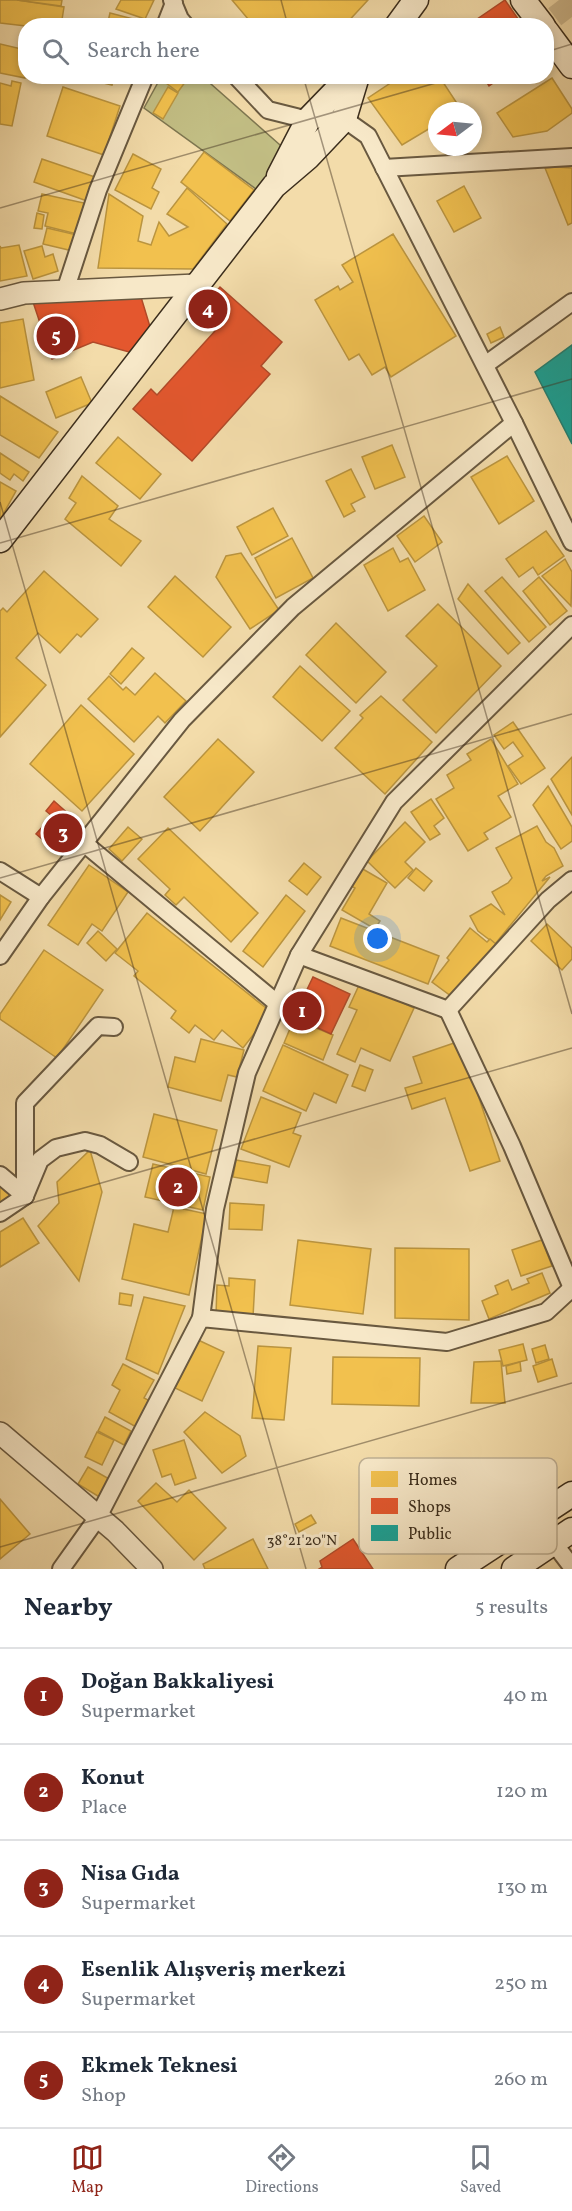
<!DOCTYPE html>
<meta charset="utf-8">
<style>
:root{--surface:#fff;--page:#f2f2f3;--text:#1f2937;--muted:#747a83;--line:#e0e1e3;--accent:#8f2418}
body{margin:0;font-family:Vollkorn,serif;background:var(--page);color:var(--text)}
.compass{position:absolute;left:428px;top:102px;width:54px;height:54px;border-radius:50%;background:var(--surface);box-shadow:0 3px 9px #0003;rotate:254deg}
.you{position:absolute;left:378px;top:939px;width:21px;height:21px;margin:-15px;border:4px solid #fff;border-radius:50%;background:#1a73e8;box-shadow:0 0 0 9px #1a73e833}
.badge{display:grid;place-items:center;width:39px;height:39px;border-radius:50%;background:var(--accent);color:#fff;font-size:20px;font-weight:700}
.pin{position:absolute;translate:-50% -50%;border:3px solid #fff;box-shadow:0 2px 6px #0006}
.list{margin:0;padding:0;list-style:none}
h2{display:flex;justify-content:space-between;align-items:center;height:78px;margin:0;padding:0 24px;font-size:26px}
h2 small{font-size:20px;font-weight:400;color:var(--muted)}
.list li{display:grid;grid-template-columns:39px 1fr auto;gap:18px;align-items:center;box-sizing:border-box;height:96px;padding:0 24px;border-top:2px solid var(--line)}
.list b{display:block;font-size:22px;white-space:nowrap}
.list p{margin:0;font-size:20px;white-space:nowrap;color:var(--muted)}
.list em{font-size:20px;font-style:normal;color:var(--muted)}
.icon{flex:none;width:33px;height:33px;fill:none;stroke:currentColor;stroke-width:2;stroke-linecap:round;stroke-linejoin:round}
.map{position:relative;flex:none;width:572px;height:1569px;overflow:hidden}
.search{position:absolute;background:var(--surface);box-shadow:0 3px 9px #0003;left:18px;right:18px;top:18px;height:66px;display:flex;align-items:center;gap:15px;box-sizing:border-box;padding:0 21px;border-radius:24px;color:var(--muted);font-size:22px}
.sheet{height:558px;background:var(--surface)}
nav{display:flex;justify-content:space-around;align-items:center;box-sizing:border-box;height:84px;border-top:2px solid var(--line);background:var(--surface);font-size:16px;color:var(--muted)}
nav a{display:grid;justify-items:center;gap:3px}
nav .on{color:var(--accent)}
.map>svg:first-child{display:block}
.green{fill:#c2be84;stroke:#7e7650;stroke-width:1.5}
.homes{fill:#f2c14e;stroke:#bb953f;stroke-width:1.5}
.shops{fill:#e4572e;stroke:#b14a29;stroke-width:1.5}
.public{fill:#17a398;stroke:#228073;stroke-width:1.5}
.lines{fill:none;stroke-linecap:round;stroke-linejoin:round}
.trunk-tunnel{stroke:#ceb98e;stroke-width:27;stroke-dasharray:27 14;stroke-linecap:butt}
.minor-casing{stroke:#695940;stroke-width:20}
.tertiary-casing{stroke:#695940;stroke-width:24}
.secondary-casing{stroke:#3b2d1c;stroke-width:27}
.minor{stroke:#f7e8c8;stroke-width:16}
.tertiary{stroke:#f7e8c8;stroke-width:21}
.secondary{stroke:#f7e8c8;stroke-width:24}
.ticks{fill:none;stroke:#3b2d1c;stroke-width:1.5;stroke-opacity:0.45}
.key{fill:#f7e8c8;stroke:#bfb094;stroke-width:1.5}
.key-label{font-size:16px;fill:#3b2d1c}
.ticks-label{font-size:15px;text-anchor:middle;fill:#3b2d1c;stroke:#f7e8c8;stroke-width:6;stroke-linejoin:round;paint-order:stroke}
</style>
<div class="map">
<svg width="572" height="1569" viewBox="0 0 572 1569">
<rect width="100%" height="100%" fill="#f3dcaa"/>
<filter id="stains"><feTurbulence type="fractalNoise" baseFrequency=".00333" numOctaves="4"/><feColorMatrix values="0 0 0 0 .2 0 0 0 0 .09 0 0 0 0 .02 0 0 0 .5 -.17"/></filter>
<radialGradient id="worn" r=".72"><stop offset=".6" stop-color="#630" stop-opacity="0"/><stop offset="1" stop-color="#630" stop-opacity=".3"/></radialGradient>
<polygon class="green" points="161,77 203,77 288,152 256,189 144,108"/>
<g class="homes">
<polygon points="0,0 17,0 64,7 61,26 26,26 0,23"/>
<polygon points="17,0 62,0 61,6"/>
<polygon points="121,0 154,0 145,19 116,9"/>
<polygon points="232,0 368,0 344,26 254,26"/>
<polygon points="110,13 141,21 140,26 107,26"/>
<polygon points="0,44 26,50 25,78 0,73"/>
<polygon points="84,76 114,76 112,85 83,78"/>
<polygon points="170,76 186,76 188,78 178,92 166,83"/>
<polygon points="397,76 439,76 462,111 437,111 437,124 402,145 368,98 398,78"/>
<polygon points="552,78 572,109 572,113 547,131 513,137 497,113"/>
<polygon points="12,81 21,83 12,126 0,124 0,83 11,86"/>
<polygon points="63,87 120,106 104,155 47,136"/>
<polygon points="168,87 178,93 163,119 153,113"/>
<polygon points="204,152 254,190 230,221 181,182"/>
<polygon points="133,154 161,169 152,188 159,192 151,209 115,190"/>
<polygon points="42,159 95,177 87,201 34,182"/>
<polygon points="556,167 572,168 572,223 568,225 545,168"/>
<polygon points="464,186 481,218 454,232 437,201"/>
<polygon points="187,188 227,224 193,269 98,268 109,194 143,216 138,241 151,245 159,222 169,236 188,227 167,214"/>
<polygon points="42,194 84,203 77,234 45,226 48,213 38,211"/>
<polygon points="37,213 44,215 42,229 34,228"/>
<polygon points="47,228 77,235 73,251 43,244"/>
<polygon points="393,234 456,336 391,377 385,367 372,375 359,354 349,360 315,300 338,286 340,290 353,282 342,265"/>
<polygon points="19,245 27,276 0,281 0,246 1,248"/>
<polygon points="42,246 45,257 53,254 58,271 33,279 24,251"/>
<polygon points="23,319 34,380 0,388 0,323"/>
<polygon points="500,327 504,337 491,343 487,334"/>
<polygon points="81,377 92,403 56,418 46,392"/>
<polygon points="0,396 58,432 39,458 0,435"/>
<polygon points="118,437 161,474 140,499 96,463"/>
<polygon points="392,445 405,477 375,489 362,457"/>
<polygon points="0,453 29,472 23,481 14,474 10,480 0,473"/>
<polygon points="507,456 534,501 499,524 471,477"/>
<polygon points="351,469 365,497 351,504 355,511 344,517 326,481"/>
<polygon points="82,476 118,506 109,519 141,541 121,566 65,519 76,503 69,498"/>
<polygon points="0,482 16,491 0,520"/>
<polygon points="273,508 288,536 252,555 237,527"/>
<polygon points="424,516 442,542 415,562 397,536"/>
<polygon points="546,531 564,556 538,575 533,567 519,577 506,559"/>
<polygon points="292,538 313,578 276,598 255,558"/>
<polygon points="393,548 400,562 408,558 425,590 388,611 364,565"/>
<polygon points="241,553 279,610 250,629 216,577 226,556"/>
<polygon points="565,559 572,572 571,606 542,576"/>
<polygon points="44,571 98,619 81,637 77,634 60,653 38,633 16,658 46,685 0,737 0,611 3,608 7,612"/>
<polygon points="175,576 231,627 203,657 148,607"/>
<polygon points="502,577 546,627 529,642 485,591"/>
<polygon points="539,577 567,611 550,625 523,591"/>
<polygon points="468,584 520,643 508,654 458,599"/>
<polygon points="438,604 501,666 436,733 403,700 437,666 406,636"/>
<polygon points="336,623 386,672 356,703 306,655"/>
<polygon points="132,648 144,658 121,684 110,674"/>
<polygon points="300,666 350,711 322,741 273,697"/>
<polygon points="155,673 186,701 165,723 158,716 134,742 88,699 109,676 123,690 126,687 135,695"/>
<polygon points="381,696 432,742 385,794 335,748 363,718 360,715"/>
<polygon points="81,705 134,754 82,811 30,764"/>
<polygon points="513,722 545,768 521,784 508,766 523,756 513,742 504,749 494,735"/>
<polygon points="218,739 254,772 200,831 164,797"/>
<polygon points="491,739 518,784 498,796 511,817 484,833 488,839 468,851 436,799 454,788 447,775 471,760 467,754"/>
<polygon points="572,757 572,815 551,779"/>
<polygon points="548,786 572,827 572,841 561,849 533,805"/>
<polygon points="431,799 444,818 434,826 440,834 430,840 411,812"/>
<polygon points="405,822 425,842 405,862 413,870 395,888 367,861"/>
<polygon points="537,826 546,842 554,848 563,866 546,876 542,881 550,877 495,944 478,931 470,916 491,904 505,915 492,892 508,883 512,878 496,848"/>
<polygon points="128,827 142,839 122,861 109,849"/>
<polygon points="168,828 258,913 231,942 184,897 176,905 165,895 170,889 138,859"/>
<polygon points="304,863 321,877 307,895 289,881"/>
<polygon points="89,865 128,892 102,931 92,924 78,945 48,925"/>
<polygon points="361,868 387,883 369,914 380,921 375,929 342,910 355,888 351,886"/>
<polygon points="416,868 432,881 424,891 408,878"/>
<polygon points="0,895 11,902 0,920"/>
<polygon points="286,895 305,911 263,967 243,951"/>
<polygon points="147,913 271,1012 243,1048 222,1030 214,1040 195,1025 189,1033 171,1018 176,1011 134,976 138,971 115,953"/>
<polygon points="341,918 439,956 428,984 330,946"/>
<polygon points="547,924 572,948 572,959 562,970 531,941"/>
<polygon points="470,928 487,942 490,939 497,945 455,999 432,982 449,960 447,958"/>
<polygon points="98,931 117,949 106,961 87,943"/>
<polygon points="44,950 103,990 57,1058 0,1019 0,1014"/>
<polygon points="360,983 414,1008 390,1061 361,1048 355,1062 337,1054 357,1010 349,1007"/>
<polygon points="294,1019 333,1035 323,1060 284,1043"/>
<polygon points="201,1039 244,1050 237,1077 228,1075 221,1101 168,1087 175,1057 195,1062"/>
<polygon points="460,1041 500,1161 470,1171 445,1098 412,1109 405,1088 422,1083 413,1057"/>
<polygon points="283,1045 348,1075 336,1103 314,1093 306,1111 263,1091"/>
<polygon points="360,1065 373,1070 365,1091 352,1086"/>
<polygon points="261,1097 301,1113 293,1133 301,1136 289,1167 241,1149"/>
<polygon points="154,1114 217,1130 206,1174 143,1157"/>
<polygon points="90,1150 102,1192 79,1281 38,1226 59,1203 57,1182"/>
<polygon points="236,1160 270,1166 267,1183 233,1177"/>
<polygon points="153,1164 210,1177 203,1210 145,1197"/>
<polygon points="0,1183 13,1194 0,1208"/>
<polygon points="230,1203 264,1205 262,1230 229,1229"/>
<polygon points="174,1207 207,1214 189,1295 122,1279 134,1224 168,1232"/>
<polygon points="23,1218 39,1243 0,1267 0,1232"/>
<polygon points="298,1240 371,1249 363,1314 290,1305"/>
<polygon points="542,1240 552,1266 521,1276 512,1250"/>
<polygon points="395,1248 469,1249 469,1320 395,1318"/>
<polygon points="542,1273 550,1293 489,1319 482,1301 498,1294 495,1286 508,1280 512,1290 529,1283 527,1279"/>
<polygon points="229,1278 255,1280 253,1317 216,1315 217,1285 229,1286"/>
<polygon points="120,1293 133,1295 131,1306 119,1304"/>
<polygon points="144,1297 185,1306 158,1374 126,1359"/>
<polygon points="196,1339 224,1352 202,1401 175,1388"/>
<polygon points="523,1344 527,1360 503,1366 499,1350"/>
<polygon points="545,1345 549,1359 536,1363 532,1349"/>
<polygon points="258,1346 291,1348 284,1420 252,1418"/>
<polygon points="333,1357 420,1358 419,1406 332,1404"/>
<polygon points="552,1359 557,1376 538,1382 533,1366"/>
<polygon points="501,1361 505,1403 471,1403 474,1362"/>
<polygon points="520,1362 521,1371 507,1374 506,1366"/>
<polygon points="123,1364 154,1380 144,1398 152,1402 138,1428 109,1412 120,1390 112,1385"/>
<polygon points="205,1412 240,1436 246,1456 222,1473 184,1432"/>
<polygon points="105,1417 131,1431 124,1445 98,1431"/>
<polygon points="97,1432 114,1440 102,1465 85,1457"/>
<polygon points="184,1440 196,1478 175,1485 171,1474 162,1477 153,1450"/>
<polygon points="88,1467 111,1480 101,1498 78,1484"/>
<polygon points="156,1483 177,1502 189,1490 226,1528 194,1560 138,1501"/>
<polygon points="0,1499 30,1534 0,1559"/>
<polygon points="311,1515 316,1523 299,1532 295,1524"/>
<polygon points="253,1539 268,1569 205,1569 203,1564"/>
</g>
<g class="shops">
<polygon points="505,0 523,26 467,26"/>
<polygon points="483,76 503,76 489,86"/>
<polygon points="220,287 282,342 261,366 270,374 192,461 133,409 151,389 157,395 215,331 196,315"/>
<polygon points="141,297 151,330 129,352 93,342 52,359 33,302"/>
<polygon points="54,801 80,824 56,851 36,834 52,816 46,811"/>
<polygon points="313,977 350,994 331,1034 294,1017"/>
<polygon points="353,1539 373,1569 319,1569 322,1567 320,1561"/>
</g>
<polygon class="public" points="572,345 572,444 535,372"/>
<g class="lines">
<polyline class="trunk-tunnel" points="559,0 572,17"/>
<defs>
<g id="minor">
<polyline points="172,0 180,19 186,26"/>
<polyline points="165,26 174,3"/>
<polyline points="384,168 572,157"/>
<polyline points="65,291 98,190 145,76"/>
<polyline points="485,365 572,302"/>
<polyline points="514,423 572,542"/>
<polyline points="85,844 278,1004"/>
<polyline points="0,871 41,897"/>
<polyline points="299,955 448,1010 548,900 572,880"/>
<polyline points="0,956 41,897 182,720 293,607 514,423 368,136 344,119 308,120 268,110 236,76"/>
<polyline points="448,1010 512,1146 572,1288"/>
<polyline points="0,1175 25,1196"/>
<polyline points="25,1196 25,1103 98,1026 114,1027"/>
<polyline points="0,1213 25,1196 40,1160 56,1148 85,1141 100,1145 129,1162"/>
<polyline points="201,1318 215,1209 247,1073 299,955 394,802 572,625"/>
<polyline points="553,1542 572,1567"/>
<polyline points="61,1569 98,1517 201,1318 447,1342 546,1312 572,1288"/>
</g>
<g id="tertiary">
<polyline points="0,299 24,293 196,285"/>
<polyline points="0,1433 115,1531 152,1569"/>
</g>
<g id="secondary">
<polyline points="523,0 543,26"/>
<polyline points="397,26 416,0"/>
<polyline points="546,31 572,66"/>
<polyline points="279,176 308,120 338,89 355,76"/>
<polyline points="0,540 274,186 308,157 344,119 357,76"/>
<polyline points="458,1569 572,1494"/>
<polyline points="514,1569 572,1530"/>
</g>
</defs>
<use href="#minor" class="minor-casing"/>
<use href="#tertiary" class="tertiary-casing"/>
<use href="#secondary" class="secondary-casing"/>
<use href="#minor" class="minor"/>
<use href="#tertiary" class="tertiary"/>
<use href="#secondary" class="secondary"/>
</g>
<path class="ticks" d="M281 0 288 26M546 52 572 44M303 76 572 1014M0 208 460 76M0 502 306 1569M0 543 572 379M0 878 572 714M0 1212 572 1048M0 1547 572 1383"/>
<rect x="359" y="1458" width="198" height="96" rx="9" class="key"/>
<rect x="371" y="1471" width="27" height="16" fill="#f2c14e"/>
<rect x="371" y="1498" width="27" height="16" fill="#e4572e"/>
<rect x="371" y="1525" width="27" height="16" fill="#17a398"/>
<g class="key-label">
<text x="408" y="1485">Homes</text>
<text x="408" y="1512">Shops</text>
<text x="408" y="1539">Public</text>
</g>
<g class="ticks-label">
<text x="302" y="1545">38°21'20"N</text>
</g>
<rect width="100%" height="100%" filter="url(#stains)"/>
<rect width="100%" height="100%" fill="url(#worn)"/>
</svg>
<svg class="compass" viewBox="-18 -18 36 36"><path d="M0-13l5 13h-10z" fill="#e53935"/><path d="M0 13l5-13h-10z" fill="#747a83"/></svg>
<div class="you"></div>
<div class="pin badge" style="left:302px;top:1011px">1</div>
<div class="pin badge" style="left:178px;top:1187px">2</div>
<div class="pin badge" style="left:63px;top:833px">3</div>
<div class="pin badge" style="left:208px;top:309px">4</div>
<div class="pin badge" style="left:56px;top:336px">5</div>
<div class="search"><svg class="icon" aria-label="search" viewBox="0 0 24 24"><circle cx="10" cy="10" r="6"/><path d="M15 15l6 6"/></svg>Search here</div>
</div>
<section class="sheet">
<h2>Nearby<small>5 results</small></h2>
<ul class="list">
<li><span class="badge">1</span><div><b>Doğan Bakkaliyesi</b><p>Supermarket</p></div><em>40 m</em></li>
<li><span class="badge">2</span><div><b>Konut</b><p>Place</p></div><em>120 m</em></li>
<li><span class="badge">3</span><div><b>Nisa Gıda</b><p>Supermarket</p></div><em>130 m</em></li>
<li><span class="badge">4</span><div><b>Esenlik Alışveriş merkezi</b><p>Supermarket</p></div><em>250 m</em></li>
<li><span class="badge">5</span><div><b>Ekmek Teknesi</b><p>Shop</p></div><em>260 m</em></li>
</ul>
</section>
<nav>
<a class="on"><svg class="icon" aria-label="map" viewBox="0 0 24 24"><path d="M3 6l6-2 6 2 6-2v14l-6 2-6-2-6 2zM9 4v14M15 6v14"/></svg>Map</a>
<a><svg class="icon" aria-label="directions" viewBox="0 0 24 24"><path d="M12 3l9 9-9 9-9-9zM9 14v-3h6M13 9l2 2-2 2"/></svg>Directions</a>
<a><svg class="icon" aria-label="saved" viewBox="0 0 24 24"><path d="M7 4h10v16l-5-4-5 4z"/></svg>Saved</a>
</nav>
